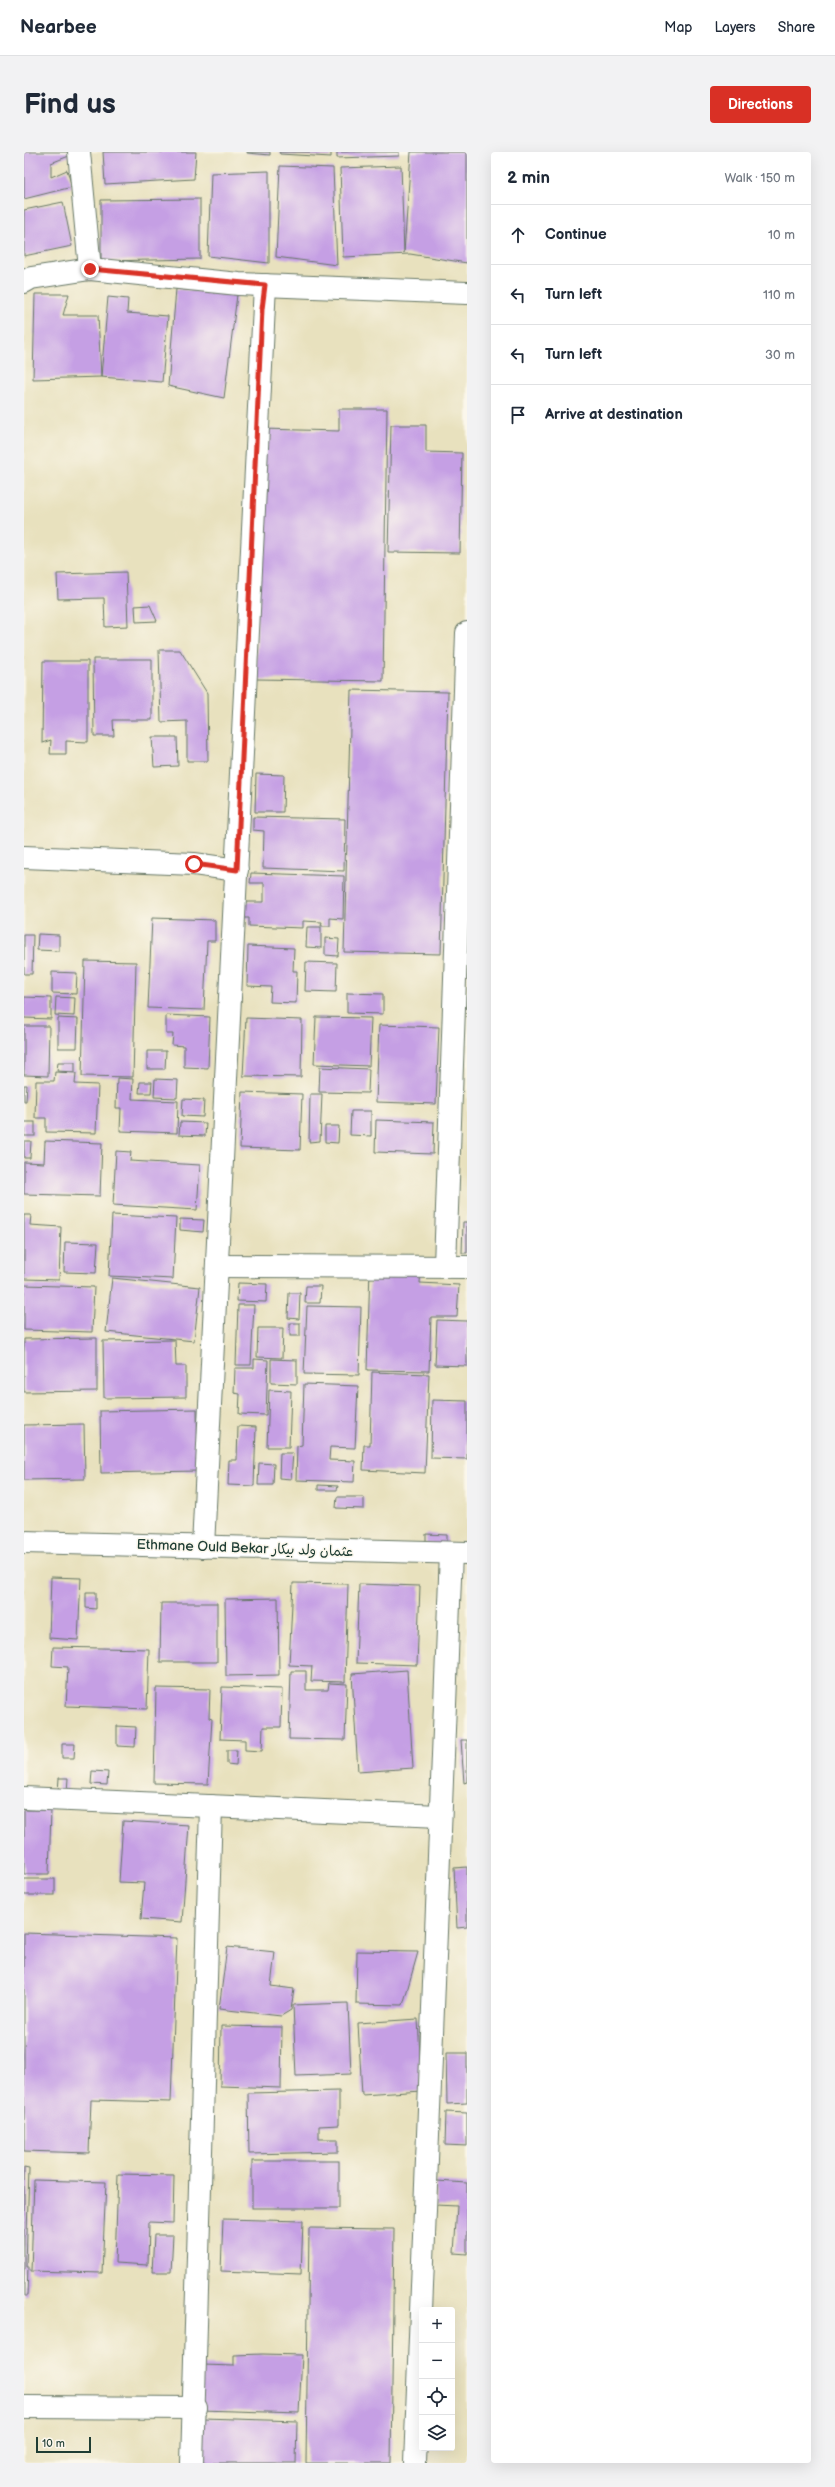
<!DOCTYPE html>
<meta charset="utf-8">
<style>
:root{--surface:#fff;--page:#f2f2f3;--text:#1f2937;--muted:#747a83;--line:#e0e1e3;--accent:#d93025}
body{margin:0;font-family:"Balsamiq Sans","Playpen Sans Arabic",sans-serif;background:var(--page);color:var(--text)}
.controls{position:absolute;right:12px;bottom:12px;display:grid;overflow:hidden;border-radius:4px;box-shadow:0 4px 16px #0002}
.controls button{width:36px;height:36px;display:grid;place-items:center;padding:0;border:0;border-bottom:1px solid var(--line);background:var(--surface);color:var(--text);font:20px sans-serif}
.scale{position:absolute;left:12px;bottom:10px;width:55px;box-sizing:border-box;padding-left:4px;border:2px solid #1f3d34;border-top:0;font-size:11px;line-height:14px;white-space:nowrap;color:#1f3d34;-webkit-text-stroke:3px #fbf7ec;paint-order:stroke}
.stop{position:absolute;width:12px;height:12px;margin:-9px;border:3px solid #d93025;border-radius:50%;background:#fff}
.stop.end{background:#d93025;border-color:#fff;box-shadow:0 1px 4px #0008}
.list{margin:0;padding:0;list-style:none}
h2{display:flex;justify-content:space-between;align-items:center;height:52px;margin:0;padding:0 16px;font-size:17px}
h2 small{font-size:13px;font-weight:400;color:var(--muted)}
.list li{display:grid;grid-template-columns:26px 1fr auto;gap:12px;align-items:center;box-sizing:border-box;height:60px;padding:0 16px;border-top:1px solid var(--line)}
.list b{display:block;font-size:15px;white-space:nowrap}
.list em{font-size:13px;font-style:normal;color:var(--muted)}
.icon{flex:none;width:22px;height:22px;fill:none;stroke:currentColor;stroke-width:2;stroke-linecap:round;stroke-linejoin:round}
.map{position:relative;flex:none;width:443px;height:2311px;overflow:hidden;border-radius:4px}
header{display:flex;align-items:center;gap:24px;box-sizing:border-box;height:56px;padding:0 20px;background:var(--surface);border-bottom:1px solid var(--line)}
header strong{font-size:19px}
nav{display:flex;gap:22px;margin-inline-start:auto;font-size:14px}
.intro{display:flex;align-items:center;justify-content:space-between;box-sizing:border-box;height:96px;padding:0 24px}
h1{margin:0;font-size:28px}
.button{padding:10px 18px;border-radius:4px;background:var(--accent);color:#fff;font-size:14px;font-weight:700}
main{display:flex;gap:24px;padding:0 24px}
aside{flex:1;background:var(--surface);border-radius:4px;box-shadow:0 4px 16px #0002}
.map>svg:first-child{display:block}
.building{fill:#c59fe4}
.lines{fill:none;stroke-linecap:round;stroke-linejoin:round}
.minor-casing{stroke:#657664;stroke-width:24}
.minor{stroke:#fff;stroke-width:22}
.route{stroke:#d93025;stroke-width:5}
.labels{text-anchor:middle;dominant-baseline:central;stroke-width:3;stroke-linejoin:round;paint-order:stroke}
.street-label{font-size:14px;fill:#1f3d34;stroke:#fbf7ec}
</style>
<header>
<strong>Nearbee</strong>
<nav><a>Map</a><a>Layers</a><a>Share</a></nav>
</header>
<div class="intro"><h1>Find us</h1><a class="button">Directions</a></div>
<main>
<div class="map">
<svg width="443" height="2311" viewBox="0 0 443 2311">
<rect width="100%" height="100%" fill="#fbf7ec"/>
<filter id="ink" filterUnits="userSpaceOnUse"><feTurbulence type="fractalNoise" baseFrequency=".025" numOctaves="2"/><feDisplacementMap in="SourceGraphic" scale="8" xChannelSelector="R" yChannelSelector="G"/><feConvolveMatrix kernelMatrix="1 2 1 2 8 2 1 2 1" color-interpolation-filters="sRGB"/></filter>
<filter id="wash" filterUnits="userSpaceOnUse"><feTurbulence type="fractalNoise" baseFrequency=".012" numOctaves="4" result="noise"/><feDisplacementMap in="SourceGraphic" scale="16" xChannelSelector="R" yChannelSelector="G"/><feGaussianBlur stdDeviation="0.9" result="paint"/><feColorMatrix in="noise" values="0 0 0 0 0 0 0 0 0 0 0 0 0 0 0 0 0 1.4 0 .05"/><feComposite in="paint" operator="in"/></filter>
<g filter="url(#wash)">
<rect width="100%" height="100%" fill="#e8e1be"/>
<g id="blocks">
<g class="building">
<polygon points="0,0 44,0 45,4 27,11 27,25 43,18 48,35 0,47"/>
<polygon points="79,0 172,0 170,27 81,32"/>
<polygon points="223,0 246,0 246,3 223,1"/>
<polygon points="255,0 307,0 307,5 256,2"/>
<polygon points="313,0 375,0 375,4 313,6"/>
<polygon points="387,0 443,0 443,111 386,102 319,105 316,16 377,14 380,101"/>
<polygon points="256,14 309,16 313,113 252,105"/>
<polygon points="245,19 245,111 184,104 187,21"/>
<polygon points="176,47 176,107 77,109 77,48"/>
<polygon points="39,50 48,94 0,104 0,58"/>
<polygon points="152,137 213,143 200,246 144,234"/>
<polygon points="11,142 45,142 39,163 74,163 77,225 9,227"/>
<polygon points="84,145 104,147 103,161 144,164 138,230 77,225"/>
<polygon points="315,257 363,257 359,529 232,527 237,277 315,279"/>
<polygon points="367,273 402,273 402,300 438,301 436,401 364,400"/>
<polygon points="102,420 104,474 81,475 80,446 34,447 33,422"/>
<polygon points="126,453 133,469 112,470 111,454"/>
<polygon points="135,498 156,498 183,541 184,609 163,609 163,569 137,570"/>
<polygon points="69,507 128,507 128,568 89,568 90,584 70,584"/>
<polygon points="19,509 64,509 64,590 42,589 42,602 26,602 27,588 18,591"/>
<polygon points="327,538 424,540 417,802 320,800"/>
<polygon points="128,585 153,585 154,614 130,615"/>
<polygon points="232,622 260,623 259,660 231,660"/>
<polygon points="229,665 321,667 320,719 239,716 240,679 229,678"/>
<polygon points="227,721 320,724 319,767 306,766 306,774 297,774 298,770 279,769 279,776 225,774 225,766 217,766 217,750 240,750 240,731 226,731"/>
<polygon points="128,766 191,768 191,789 183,789 180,858 124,856"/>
<polygon points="283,775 297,775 297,796 282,795"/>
<polygon points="14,782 35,783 35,799 13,798"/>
<polygon points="0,783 9,783 8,822 0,822"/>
<polygon points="301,786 315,787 314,804 301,803"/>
<polygon points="224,794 270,796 269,819 273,819 272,851 246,850 247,835 223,834"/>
<polygon points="61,809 112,810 109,925 58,924"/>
<polygon points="282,810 313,811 312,840 281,839"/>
<polygon points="28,820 53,821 52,842 28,841"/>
<polygon points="323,841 359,842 359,862 323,861"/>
<polygon points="0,845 27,846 27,867 0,866"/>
<polygon points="32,845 51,846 50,864 31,863"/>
<polygon points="142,863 186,865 184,916 160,915 160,894 148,893 149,882 142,882"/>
<polygon points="292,865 347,866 345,914 290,912"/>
<polygon points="34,866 54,867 53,896 34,896"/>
<polygon points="222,866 278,868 277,925 219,924"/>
<polygon points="355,873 415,875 412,952 352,950"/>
<polygon points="0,874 25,874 24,924 0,923"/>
<polygon points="123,899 142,899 141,917 123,917"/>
<polygon points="34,910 51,910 51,920 33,919"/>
<polygon points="296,915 345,917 344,941 295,940"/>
<polygon points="31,920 52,921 51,932 74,933 72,981 22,980 22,966 11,966 12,929 30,929"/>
<polygon points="93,926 109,927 108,947 154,949 153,981 96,979 97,956 92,956"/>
<polygon points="131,927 154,928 153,946 130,945"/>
<polygon points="116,930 128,930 127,941 115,941"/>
<polygon points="0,933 3,933 2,949 0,949"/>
<polygon points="218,940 278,942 276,998 216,996"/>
<polygon points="286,942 298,942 296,989 285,990"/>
<polygon points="159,947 180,948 179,965 158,964"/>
<polygon points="327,959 347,959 347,984 326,983"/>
<polygon points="352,968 410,970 409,1002 351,1000"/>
<rect x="0" y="970" width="11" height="14"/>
<polygon points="156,970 182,971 181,984 155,983"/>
<polygon points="301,974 315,974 314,991 301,990"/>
<polygon points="0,989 7,989 6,1006 0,1006"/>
<polygon points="21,989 78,991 76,1044 0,1042 0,1010 20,1011"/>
<polygon points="92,999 107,1000 106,1009 176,1013 173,1058 89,1053"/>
<polygon points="0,1063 7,1063 6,1073 37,1075 35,1128 0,1127"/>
<polygon points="88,1063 152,1066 149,1127 85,1124"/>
<polygon points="156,1067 180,1068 179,1080 156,1078"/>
<polygon points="439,1070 443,1070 443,1101 438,1101"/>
<polygon points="41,1090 74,1091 72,1121 40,1120"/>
<polygon points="346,1116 397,1118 396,1131 435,1133 433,1165 407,1165 405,1219 343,1218"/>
<polygon points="88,1126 176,1135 170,1189 82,1180"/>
<polygon points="214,1131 243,1132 242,1150 213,1149"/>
<polygon points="0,1133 70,1135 68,1180 0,1178"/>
<polygon points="282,1134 297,1134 296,1151 281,1151"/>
<polygon points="265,1141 276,1141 275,1167 264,1166"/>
<polygon points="214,1153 230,1153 227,1213 212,1213"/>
<polygon points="283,1154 337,1155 335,1223 280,1222"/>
<polygon points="413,1168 443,1169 443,1214 411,1213"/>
<rect x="266" y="1171" width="10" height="13"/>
<polygon points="234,1176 259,1176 258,1206 233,1205"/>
<polygon points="73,1186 73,1239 0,1240 0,1187"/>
<polygon points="151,1188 152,1214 162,1214 162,1245 80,1246 79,1189"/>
<polygon points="230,1207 244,1208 242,1263 215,1262 216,1242 210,1241 211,1216 230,1216"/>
<polygon points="247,1207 273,1208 273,1232 247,1231"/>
<polygon points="348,1220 405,1222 401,1321 339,1318 340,1293 346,1293"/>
<polygon points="280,1232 334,1234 331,1296 306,1295 305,1308 331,1309 330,1330 272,1328 273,1294 278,1293"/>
<polygon points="245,1238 267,1239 265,1295 243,1295"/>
<polygon points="408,1248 443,1249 443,1307 407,1306"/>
<polygon points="173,1257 174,1319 77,1321 76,1259"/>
<polygon points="60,1272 61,1327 0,1328 0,1273"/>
<polygon points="214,1274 232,1275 230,1334 204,1333 205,1308 213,1308"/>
<polygon points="256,1301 269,1301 267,1327 255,1326"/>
<polygon points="235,1311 250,1312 249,1333 234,1333"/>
<polygon points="294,1333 314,1334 313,1338 294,1338"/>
<polygon points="313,1345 340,1345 340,1357 312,1356"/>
<polygon points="402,1382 423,1383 423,1393 402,1392"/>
<polygon points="27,1425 57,1426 54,1488 25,1486"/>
<polygon points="269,1431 324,1432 321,1530 287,1529 288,1514 265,1513"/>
<polygon points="335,1432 396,1434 393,1513 332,1511"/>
<polygon points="62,1440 72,1440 72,1457 62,1456"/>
<polygon points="254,1446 255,1523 202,1524 201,1447"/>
<polygon points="137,1451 193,1451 193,1510 136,1510"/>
<polygon points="29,1495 125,1497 123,1557 42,1554 44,1515 28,1514"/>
<polygon points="383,1518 389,1616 334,1620 328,1522"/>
<polygon points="267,1519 282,1519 282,1538 304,1538 305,1531 323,1532 321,1588 265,1587"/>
<polygon points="198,1535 258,1537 257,1575 239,1575 238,1599 221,1598 221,1588 196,1587"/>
<polygon points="132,1536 186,1537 185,1566 188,1567 184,1632 130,1631"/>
<polygon points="93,1574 112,1575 111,1595 93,1594"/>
<polygon points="437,1588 443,1588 443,1630 440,1631"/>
<polygon points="38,1592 51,1592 50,1606 38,1606"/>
<polygon points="203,1598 213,1598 212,1613 203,1612"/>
<polygon points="68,1619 84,1620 83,1633 67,1632"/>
<polygon points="35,1626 44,1626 43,1640 34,1640"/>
<polygon points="0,1658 27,1658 25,1722 0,1722"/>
<polygon points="99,1669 165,1673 158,1770 117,1767 120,1731 95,1730"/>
<polygon points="443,1715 443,1775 433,1776 430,1716"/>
<rect x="0" y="1727" width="31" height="16"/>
<polygon points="0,1781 153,1786 147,1950 67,1948 65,2001 0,1999"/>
<polygon points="203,1795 251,1800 247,1834 270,1837 267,1858 257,1864 195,1857"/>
<polygon points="333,1799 394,1800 379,1853 332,1852"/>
<polygon points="324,1851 327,1922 272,1924 269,1853"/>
<polygon points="394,1867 398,1939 338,1943 334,1871"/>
<polygon points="197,1874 258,1875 257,1936 196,1934"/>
<polygon points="422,1901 443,1901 443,1951 423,1952"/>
<polygon points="315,1939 315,1973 295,1974 295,1987 314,1987 314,2000 225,2002 224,1941"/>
<polygon points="422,1960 443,1961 443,1994 421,1993"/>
<rect x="228" y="2009" width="87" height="47"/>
<polygon points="0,2016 5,2017 2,2114 4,2114 3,2144 0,2144"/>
<polygon points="94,2022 150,2023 149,2071 125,2070 124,2113 91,2111"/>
<polygon points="10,2028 82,2030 78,2121 7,2119"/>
<polygon points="413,2029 443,2031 443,2102 430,2101 433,2054 412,2053"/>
<polygon points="199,2067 279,2069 277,2122 197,2119"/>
<polygon points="285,2076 370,2077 367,2311 282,2311"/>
<polygon points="130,2083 149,2083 147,2120 128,2120"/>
<polygon points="239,2202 278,2203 275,2261 177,2258 179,2213 210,2214 210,2203"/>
<polygon points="179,2266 273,2269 272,2311 177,2311"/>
</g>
</g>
</g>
<g filter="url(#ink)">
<use href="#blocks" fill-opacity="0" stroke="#657664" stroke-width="1"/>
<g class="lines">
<defs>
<g id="minor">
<polyline points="55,0 66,117"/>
<polyline points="0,130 7,126 66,117 215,132 443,141"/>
<polyline points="0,705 170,712 213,718"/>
<polyline points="194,1114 443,1115"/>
<polyline points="421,1114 443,481"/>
<polyline points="0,1390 443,1401"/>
<polyline points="179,1395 241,133"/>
<polyline points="0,1646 416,1664"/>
<polyline points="0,2255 172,2256"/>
<polyline points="168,2311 187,1654"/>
<polyline points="391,2311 427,1401"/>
</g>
</defs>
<use href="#minor" class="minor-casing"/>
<use href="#minor" class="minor"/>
</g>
</g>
<g class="lines" filter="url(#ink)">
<polyline class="route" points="66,117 241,133 238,157 213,718 170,712"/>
</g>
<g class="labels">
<g class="street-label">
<text transform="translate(221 1396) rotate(2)">Ethmane Ould Bekar عثمان ولد بيكار</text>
</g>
</g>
</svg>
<div class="controls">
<button>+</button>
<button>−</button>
<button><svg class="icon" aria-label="locate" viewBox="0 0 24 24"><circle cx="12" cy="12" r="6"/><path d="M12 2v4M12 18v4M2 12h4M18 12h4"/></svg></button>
<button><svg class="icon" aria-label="layers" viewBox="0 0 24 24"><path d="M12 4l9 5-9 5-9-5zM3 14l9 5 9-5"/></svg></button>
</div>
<div class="scale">10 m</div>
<div class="stop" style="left:170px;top:712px"></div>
<div class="stop end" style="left:66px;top:117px"></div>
</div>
<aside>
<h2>2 min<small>Walk · 150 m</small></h2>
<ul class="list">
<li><svg class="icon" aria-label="ahead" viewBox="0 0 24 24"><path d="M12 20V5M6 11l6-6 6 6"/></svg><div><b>Continue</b></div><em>10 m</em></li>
<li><svg class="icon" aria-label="left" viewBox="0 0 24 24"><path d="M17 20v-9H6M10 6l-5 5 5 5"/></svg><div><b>Turn left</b></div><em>110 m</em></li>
<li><svg class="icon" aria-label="left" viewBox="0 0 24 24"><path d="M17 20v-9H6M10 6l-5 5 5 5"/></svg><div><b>Turn left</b></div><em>30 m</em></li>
<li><svg class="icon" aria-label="arrive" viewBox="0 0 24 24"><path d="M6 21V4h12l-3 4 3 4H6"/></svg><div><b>Arrive at destination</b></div></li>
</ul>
</aside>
</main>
